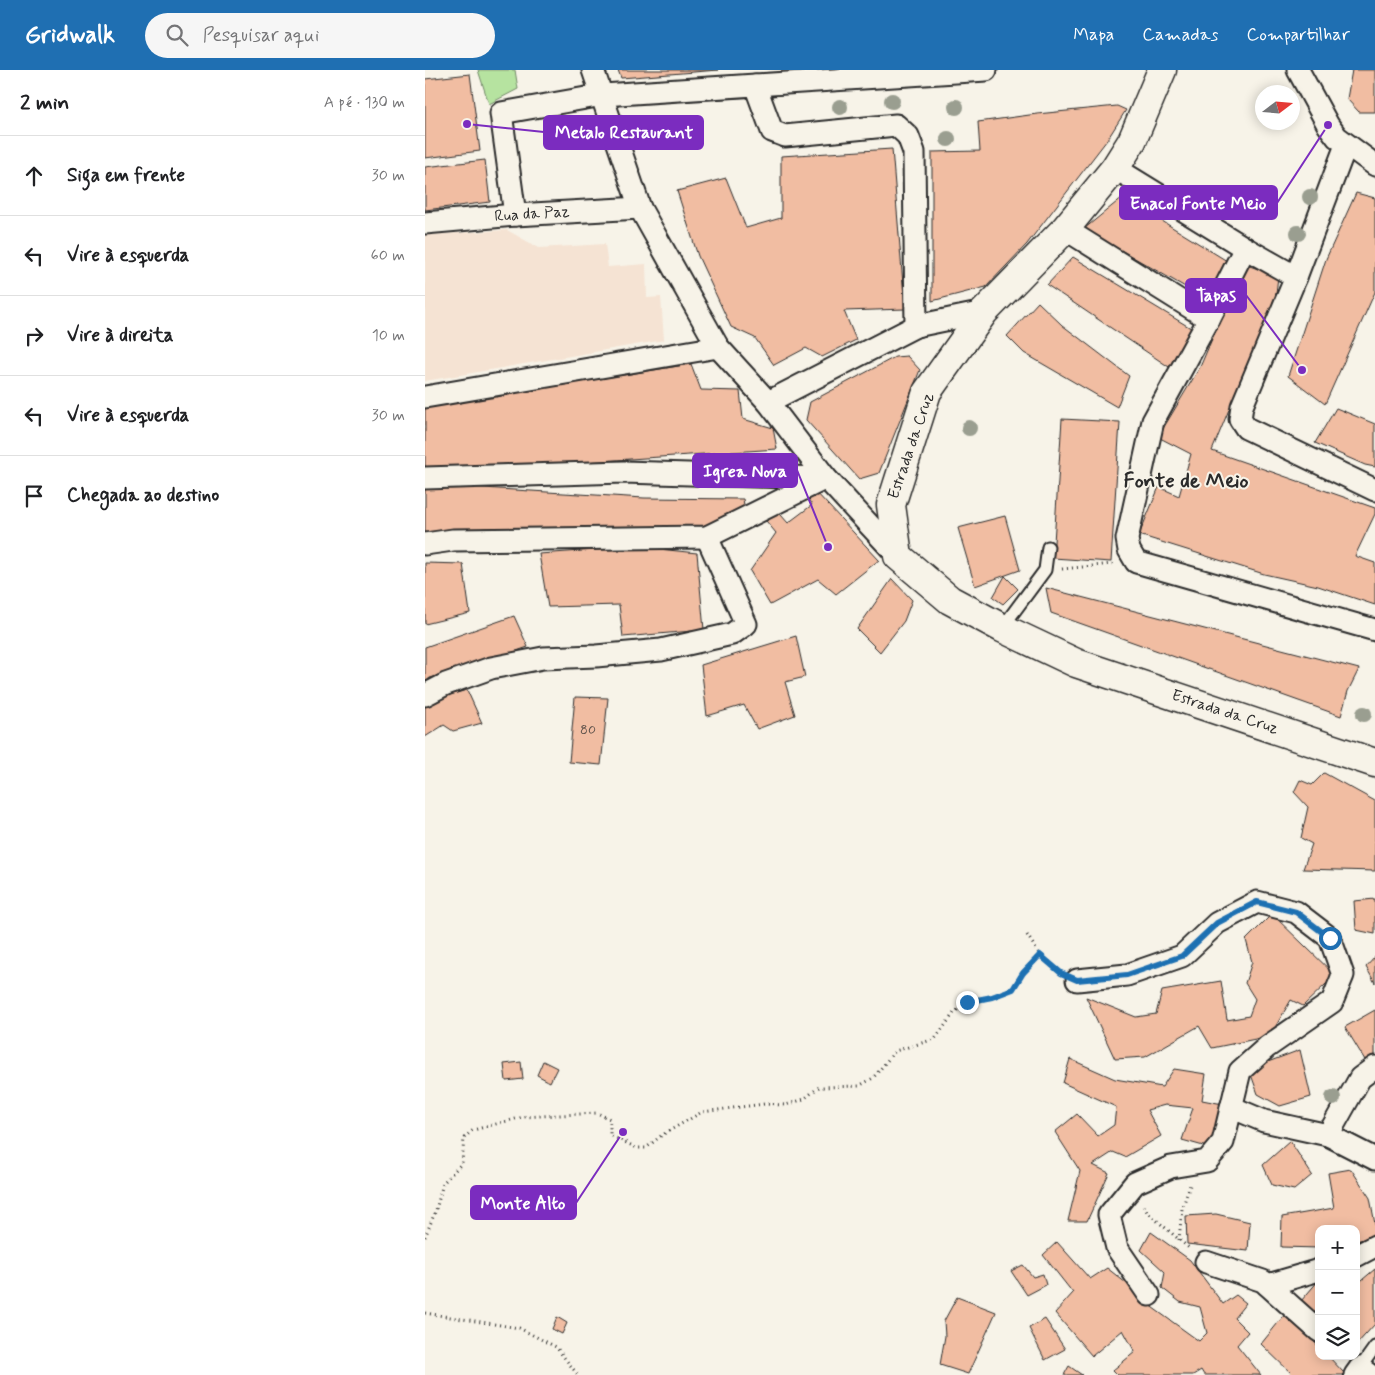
<!DOCTYPE html>
<html lang="pt">
<meta charset="utf-8">
<style>
:root{--surface:#fff;--page:#f6f6f6;--text:#202124;--muted:#757577;--line:#e0e0e0;--accent:#1f6fb2}
body{margin:0;font-family:Mynerve,sans-serif;background:var(--page);color:var(--text)}
.controls{position:absolute;right:15px;bottom:15px;display:grid;overflow:hidden;border-radius:10px;box-shadow:0 2px 12px #0003}
.controls button{width:45px;height:45px;display:grid;place-items:center;padding:0;border:0;border-bottom:1px solid var(--line);background:var(--surface);color:var(--text);font:25px sans-serif}
.compass{position:absolute;left:830px;top:15px;width:45px;height:45px;border-radius:50%;background:var(--surface);box-shadow:0 2px 12px #0003;rotate:74deg}
.stop{position:absolute;width:15px;height:15px;margin:-11px;border:4px solid #1f6fb2;border-radius:50%;background:#fff}
.stop.end{background:#1f6fb2;border-color:#fff;box-shadow:0 1px 5px #0008}
.list{margin:0;padding:0;list-style:none}
h2{display:flex;justify-content:space-between;align-items:center;height:65px;margin:0;padding:0 20px;font-size:21px}
h2 small{font-size:16px;font-weight:400;color:var(--muted)}
.list li{display:grid;grid-template-columns:32px 1fr auto;gap:15px;align-items:center;box-sizing:border-box;height:80px;padding:0 20px;border-top:1px solid var(--line)}
.list b{display:block;font-size:19px;white-space:nowrap}
.list em{font-size:16px;font-style:normal;color:var(--muted)}
.icon{flex:none;width:28px;height:28px;fill:none;stroke:currentColor;stroke-width:2;stroke-linecap:round;stroke-linejoin:round}
.map{position:relative;flex:none;width:950px;height:1305px;overflow:hidden}
header{display:flex;align-items:center;gap:30px;box-sizing:border-box;height:70px;padding:0 25px;background:var(--accent);color:#fff}
header strong{font-size:24px}
nav{display:flex;gap:28px;margin-inline-start:auto;font-size:18px}
.search{width:350px;height:45px;background:var(--page);display:flex;align-items:center;gap:12px;box-sizing:border-box;padding:0 18px;border-radius:28px;color:var(--muted);font-size:19px}
main{display:flex}
aside{flex:1;background:var(--surface)}
.map>svg:first-child{display:block}
.built{fill:#f5e3d3}
.green{fill:#b6e3a0;stroke:#708766}
.building{fill:#f1bda2;stroke:#2b2b2b}
.lines{fill:none;stroke-linecap:round;stroke-linejoin:round}
.service-casing{stroke:#2b2b2b;stroke-width:15}
.minor-casing{stroke:#2b2b2b;stroke-width:25}
.tertiary-casing{stroke:#2b2b2b;stroke-width:31}
.path{stroke:#2b2b2b;stroke-width:3;stroke-dasharray:1 4;stroke-linecap:butt}
.service{stroke:#f7f3e8;stroke-width:11}
.minor{stroke:#f7f3e8;stroke-width:21}
.tertiary{stroke:#f7f3e8;stroke-width:28}
.tree{fill:#9a9e90}
.route{stroke:#1f6fb2;stroke-width:6}
.labels{text-anchor:middle;dominant-baseline:central;stroke-width:4;stroke-linejoin:round;paint-order:stroke}
.number-label{font-size:14px;fill:#5c5049}
.street-label{font-size:16px;fill:#2b2b2b;stroke:#f7f3e8}
.district-label{font-size:21px;font-weight:bold;fill:#2b2b2b;stroke:#f7f3e8}
.leader{fill:none;stroke:#7b2cbf;stroke-width:2}
.callout-dot{fill:#7b2cbf;stroke:#f7f3e8;stroke-width:2}
.callout{fill:#7b2cbf;stroke:#7b2cbf;stroke-width:2}
.callout-label{font-size:18px;text-anchor:middle;font-weight:bold;fill:#fff}
</style>
<header>
<strong>Gridwalk</strong>
<div class="search"><svg class="icon" aria-label="search" viewBox="0 0 24 24"><circle cx="10" cy="10" r="6"/><path d="M15 15l6 6"/></svg>Pesquisar aqui</div>
<nav><a>Mapa</a><a>Camadas</a><a>Compartilhar</a></nav>
</header>
<main>
<aside>
<h2>2 min<small>A pé · 130 m</small></h2>
<ul class="list">
<li><svg class="icon" aria-label="ahead" viewBox="0 0 24 24"><path d="M12 20V5M6 11l6-6 6 6"/></svg><div><b>Siga em frente</b></div><em>30 m</em></li>
<li><svg class="icon" aria-label="left" viewBox="0 0 24 24"><path d="M17 20v-9H6M10 6l-5 5 5 5"/></svg><div><b>Vire à esquerda</b></div><em>60 m</em></li>
<li><svg class="icon" aria-label="right" viewBox="0 0 24 24"><path d="M7 20v-9h11M14 6l5 5-5 5"/></svg><div><b>Vire à direita</b></div><em>10 m</em></li>
<li><svg class="icon" aria-label="left" viewBox="0 0 24 24"><path d="M17 20v-9H6M10 6l-5 5 5 5"/></svg><div><b>Vire à esquerda</b></div><em>30 m</em></li>
<li><svg class="icon" aria-label="arrive" viewBox="0 0 24 24"><path d="M6 21V4h12l-3 4 3 4H6"/></svg><div><b>Chegada ao destino</b></div></li>
</ul>
</aside>
<div class="map">
<svg width="950" height="1305" viewBox="0 0 950 1305">
<rect width="100%" height="100%" fill="#f7f3e8"/>
<filter id="ink" filterUnits="userSpaceOnUse"><feTurbulence type="fractalNoise" baseFrequency=".02" numOctaves="2"/><feDisplacementMap in="SourceGraphic" scale="10" xChannelSelector="R" yChannelSelector="G"/><feConvolveMatrix kernelMatrix="1 2 1 2 8 2 1 2 1" color-interpolation-filters="sRGB"/></filter>
<g filter="url(#ink)">
<polygon class="built" points="82,160 114,178 180,174 183,197 221,194 222,228 236,227 239,270 0,311 0,165"/>
<polygon class="green" points="53,0 90,0 93,19 64,34"/>
<g class="building">
<polygon points="193,0 293,0 196,8"/>
<polygon points="927,0 950,0 950,42 934,42 922,29"/>
<polygon points="45,4 55,81 0,88 0,9"/>
<polygon points="692,36 701,40 682,70 602,174 561,217 507,231 507,82 555,81 553,52 612,44"/>
<polygon points="467,79 480,239 419,241 431,270 397,287 381,278 349,295 330,268 306,257 273,186 252,121 301,108 321,158 356,148 356,86"/>
<polygon points="60,90 65,132 0,140 0,97"/>
<polygon points="931,123 950,128 950,222 900,334 863,306 901,189"/>
<polygon points="698,127 802,191 783,230 659,159"/>
<polygon points="648,187 774,263 753,303 622,215"/>
<polygon points="819,194 853,206 849,242 823,293 787,381 950,438 950,444 930,486 950,493 950,535 893,516 839,504 714,465 734,417 754,426 766,384 733,367 775,297"/>
<polygon points="613,232 637,255 704,306 692,337 599,283 582,266"/>
<polygon points="482,286 495,300 454,403 434,409 381,350 385,332 470,287"/>
<polygon points="266,294 276,320 315,321 318,349 348,358 352,379 0,403 0,337"/>
<polygon points="911,338 950,354 950,397 940,395 890,373"/>
<polygon points="637,349 695,352 686,492 628,488"/>
<polygon points="9,415 219,428 318,429 320,441 279,458 61,458 0,464 0,416"/>
<polygon points="391,422 454,490 411,524 393,509 345,535 325,501 351,463 337,446 349,437 363,453 387,435 382,428"/>
<polygon points="580,446 595,500 550,516 533,458"/>
<polygon points="214,477 272,483 279,560 198,567 194,535 123,537 114,484"/>
<polygon points="0,493 38,494 45,543 0,554"/>
<polygon points="580,506 593,519 578,534 568,527"/>
<polygon points="467,509 487,530 479,551 455,582 432,559"/>
<polygon points="621,518 934,599 923,621 916,646 626,543"/>
<polygon points="89,546 103,577 46,597 5,608 0,612 0,577"/>
<polygon points="371,566 380,607 360,612 370,645 332,659 319,635 282,646 276,595"/>
<polygon points="42,620 57,653 28,661 19,655 0,667 0,632"/>
<polygon points="150,627 183,628 176,695 144,692"/>
<polygon points="899,703 950,731 950,801 878,799 887,774 876,768 883,737 869,722 875,710 887,715"/>
<polygon points="950,829 950,864 931,860 929,831"/>
<polygon points="847,844 913,908 901,914 878,936 866,930 845,966 787,978 774,956 720,987 690,989 661,927 711,947 731,944 737,921 796,911 802,950 824,946 830,929 820,913 827,892 821,870"/>
<polygon points="950,887 950,913 941,897"/>
<polygon points="950,940 950,990 943,995 920,957"/>
<polygon points="875,980 886,1027 855,1036 833,1024 824,999"/>
<polygon points="645,989 690,1009 737,1017 749,999 781,1004 777,1030 798,1034 789,1079 757,1070 768,1038 740,1035 722,1040 736,1066 700,1087 688,1082 668,1095 684,1103 662,1151 643,1151 655,1101 630,1062 652,1044 673,1066 689,1055 691,1037 638,1013"/>
<polygon points="118,991 132,998 125,1012 112,1005"/>
<polygon points="96,992 98,1009 81,1011 79,994"/>
<polygon points="865,1071 887,1105 869,1120 847,1115 838,1095"/>
<polygon points="926,1099 945,1128 950,1154 950,1166 931,1171 931,1159 894,1159 894,1178 856,1177 857,1147 909,1138 903,1103"/>
<polygon points="791,1144 825,1152 823,1181 762,1174 761,1146"/>
<polygon points="726,1162 765,1190 798,1234 811,1225 821,1233 809,1248 823,1262 812,1275 836,1305 779,1305 776,1300 768,1305 693,1305 688,1300 710,1282 698,1260 667,1286 630,1243 648,1223 618,1185 632,1172 665,1209 682,1198 701,1213 724,1235 774,1271 782,1263 775,1237 755,1232 737,1218 740,1202 716,1180"/>
<polygon points="598,1195 608,1207 618,1204 621,1215 602,1225 586,1201"/>
<polygon points="950,1199 950,1254 931,1275 931,1215"/>
<polygon points="894,1210 894,1246 876,1231"/>
<polygon points="532,1227 571,1242 543,1304 515,1295 520,1266 519,1251"/>
<polygon points="861,1243 894,1277 894,1286 903,1286 919,1303 917,1305 868,1305 836,1274"/>
<polygon points="132,1247 142,1253 137,1264 127,1259"/>
<polygon points="620,1249 640,1279 620,1290 604,1258"/>
<polygon points="644,1296 657,1305 639,1305"/>
</g>
<g class="lines">
<defs>
<g id="service">
<polyline points="577,558 620,500 623,477"/>
<polyline points="935,1298 950,1277"/>
</g>
<g id="minor">
<polyline points="168,0 215,138 293,277 343,332 401,408 473,486"/>
<polyline points="873,0 903,55 912,67 950,95"/>
<polyline points="330,15 347,61 360,66 471,55 483,66 489,82 491,256"/>
<polyline points="921,75 871,207 817,336 815,349 821,358 950,420"/>
<polyline points="690,98 820,178"/>
<polyline points="90,145 76,43 178,25 561,0"/>
<polyline points="0,153 90,145 215,138"/>
<polyline points="640,159 784,249 820,178 871,207"/>
<polyline points="784,249 728,351 702,469 704,480 711,492 950,560"/>
<polyline points="0,327 293,277"/>
<polyline points="343,332 491,256 559,242"/>
<polyline points="0,408 199,402 398,408"/>
<polyline points="0,474 28,470 282,467 401,408"/>
<polyline points="0,625 21,614 66,598 118,588 171,586 236,580 307,564 321,554 282,467"/>
<polyline points="652,910 702,905 757,886 792,853 832,832 871,842 905,868 918,905 907,932 842,977 815,1001 798,1072 782,1091 746,1097 710,1113 684,1145 692,1178 724,1225"/>
<polyline points="806,1037 839,1051 903,1065 950,1089"/>
<polyline points="903,1065 935,1008 950,997"/>
<polyline points="931,1186 950,1176"/>
<polyline points="781,1192 838,1211 894,1261"/>
<polyline points="843,1215 894,1200"/>
<polyline points="930,1305 935,1298 945,1305"/>
</g>
<polyline id="tertiary" points="737,0 707,71 690,98 640,159 559,242 502,322 466,435 473,486 525,530 577,558 651,593 950,693"/>
</defs>
<use href="#service" class="service-casing"/>
<use href="#minor" class="minor-casing"/>
<use href="#tertiary" class="tertiary-casing"/>
<g class="path">
<polyline points="637,499 688,494"/>
<polyline points="602,865 615,885 635,902"/>
<polyline points="719,1136 722,1142 765,1179"/>
<polyline points="0,1167 11,1140 18,1113 37,1093 39,1068 48,1060 98,1047 172,1043 185,1049 185,1065 212,1078 221,1078 237,1065 277,1042 339,1034 361,1035 379,1029 394,1017 434,1016 448,1008 470,981 510,969 529,943 542,932 567,927 588,919 598,903 615,885"/>
<polyline points="754,1170 757,1139 765,1115"/>
<polyline points="0,1243 94,1258 131,1277 153,1305"/>
</g>
<use href="#service" class="service"/>
<use href="#minor" class="minor"/>
<use href="#tertiary" class="tertiary"/>
</g>
<g class="tree">
<circle cx="467" cy="31" r="8"/>
<circle cx="415" cy="37" r="8"/>
<circle cx="531" cy="37" r="8"/>
<circle cx="523" cy="69" r="8"/>
<circle cx="885" cy="127" r="8"/>
<circle cx="873" cy="163" r="8"/>
<circle cx="544" cy="358" r="8"/>
<circle cx="939" cy="644" r="8"/>
<circle cx="908" cy="1028" r="8"/>
</g>
</g>
<g class="lines" filter="url(#ink)">
<polyline class="route" points="542,932 567,927 588,919 598,903 615,885 636,903 652,910 702,905 757,886 792,853 832,832 871,842 905,868"/>
</g>
<g class="labels">
<g class="number-label">
<text x="163" y="660">80</text>
</g>
<g class="street-label">
<text transform="translate(107 144) rotate(-4)">Rua da Paz</text>
<text transform="translate(486 376) rotate(-71)">Estrada da Cruz</text>
<text transform="translate(800 642) rotate(18)">Estrada da Cruz</text>
</g>
<g class="district-label">
<text x="761" y="411">Fonte de Meio</text>
</g>
</g>
<path class="leader" d="M42 54L119 62M903 55L852 133M877 300L821 225M403 477L372 400M198 1062L151 1133"/>
<g class="callout-dot">
<circle cx="42" cy="54" r="5"/>
<circle cx="903" cy="55" r="5"/>
<circle cx="877" cy="300" r="5"/>
<circle cx="403" cy="477" r="5"/>
<circle cx="198" cy="1062" r="5"/>
</g>
<g class="callout">
<rect x="119" y="46" width="159" height="33" rx="5"/>
<rect x="695" y="116" width="157" height="33" rx="5"/>
<rect x="761" y="209" width="60" height="33" rx="5"/>
<rect x="268" y="384" width="104" height="33" rx="5"/>
<rect x="46" y="1116" width="105" height="33" rx="5"/>
</g>
<g class="callout-label">
<text x="199" y="68">Metalo Restaurant</text>
<text x="773" y="139">Enacol Fonte Meio</text>
<text x="791" y="231">Tapas</text>
<text x="320" y="407">Igrea Nova</text>
<text x="98" y="1139">Monte Alto</text>
</g>
</svg>
<div class="controls">
<button>+</button>
<button>−</button>
<button><svg class="icon" aria-label="layers" viewBox="0 0 24 24"><path d="M12 4l9 5-9 5-9-5zM3 14l9 5 9-5"/></svg></button>
</div>
<svg class="compass" viewBox="-18 -18 36 36"><path d="M0-13l5 13h-10z" fill="#e53935"/><path d="M0 13l5-13h-10z" fill="#757577"/></svg>
<div class="stop" style="left:905px;top:868px"></div>
<div class="stop end" style="left:542px;top:932px"></div>
</div>
</main>
